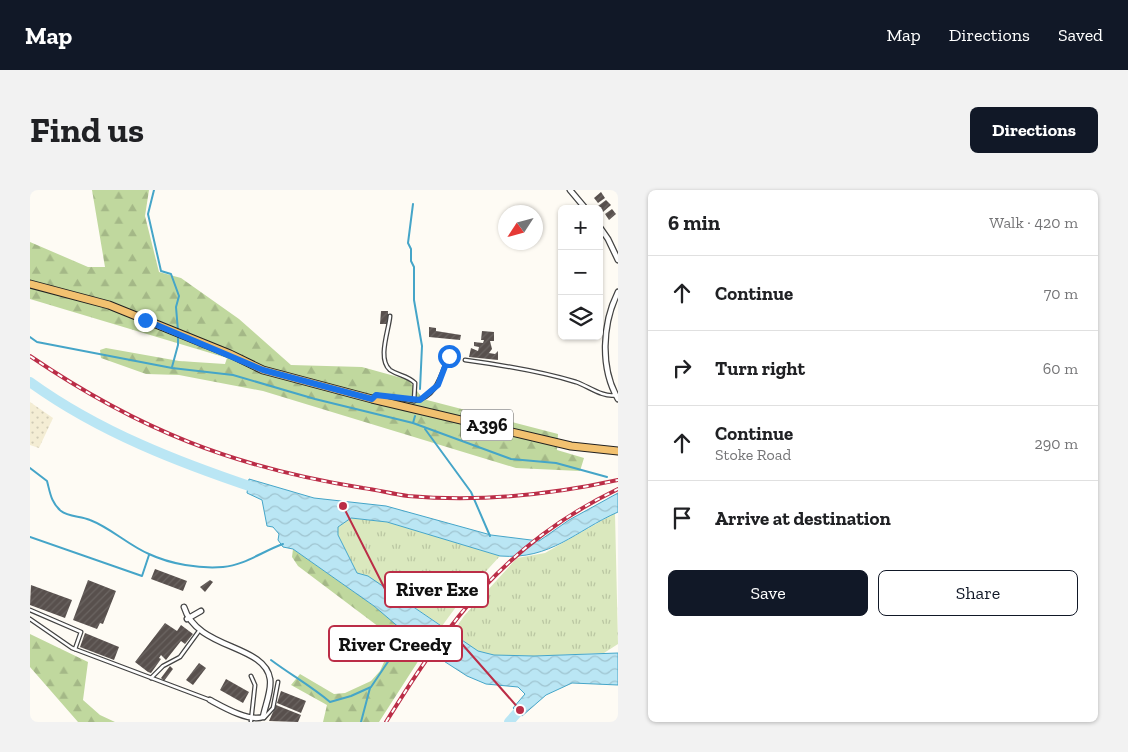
<!DOCTYPE html>
<meta charset="utf-8">
<style>
:root{--surface:#fff;--page:#f2f2f2;--text:#202124;--muted:#757577;--line:#e0e0e0;--accent:#111827}
body{margin:0;font-family:"Zilla Slab",serif;background:var(--page);color:var(--text)}
.controls{position:absolute;right:15px;top:15px;display:grid;overflow:hidden;border-radius:8px;box-shadow:0 1px 4px #0004}
.controls button{width:45px;height:45px;display:grid;place-items:center;padding:0;border:0;border-bottom:1px solid var(--line);background:var(--surface);color:var(--text);font:25px sans-serif}
.compass{position:absolute;left:468px;top:15px;width:45px;height:45px;border-radius:50%;background:var(--surface);box-shadow:0 1px 4px #0004;rotate:234deg}
.stop{position:absolute;width:15px;height:15px;margin:-11px;border:4px solid #1a73e8;border-radius:50%;background:#fff}
.stop.end{background:#1a73e8;border-color:#fff;box-shadow:0 1px 5px #0008}
.list{margin:0;padding:0;list-style:none}
h2{display:flex;justify-content:space-between;align-items:center;height:65px;margin:0;padding:0 20px;font-size:21px}
h2 small{font-size:16px;font-weight:400;color:var(--muted)}
.list li{display:grid;grid-template-columns:32px 1fr auto;gap:15px;align-items:center;box-sizing:border-box;height:75px;padding:0 20px;border-top:1px solid var(--line)}
.list b{display:block;font-size:19px;white-space:nowrap}
.list p{margin:0;font-size:16px;white-space:nowrap;color:var(--muted)}
.list em{font-size:16px;font-style:normal;color:var(--muted)}
.actions{display:flex;gap:10px;padding:15px 20px}
.actions a{flex:1;padding:11px 0;border:1px solid var(--accent);border-radius:8px;text-align:center;font-size:18px;color:var(--accent)}
.actions .main{background:var(--accent);color:#fff}
.icon{flex:none;width:28px;height:28px;fill:none;stroke:currentColor;stroke-width:2;stroke-linecap:round;stroke-linejoin:round}
.map{position:relative;flex:none;width:588px;height:532px;overflow:hidden;border-radius:8px}
header{display:flex;align-items:center;gap:30px;box-sizing:border-box;height:70px;padding:0 25px;background:var(--accent);color:#fff}
header strong{font-size:24px}
nav{display:flex;gap:28px;margin-inline-start:auto;font-size:18px}
.intro{display:flex;align-items:center;justify-content:space-between;box-sizing:border-box;height:120px;padding:0 30px}
h1{margin:0;font-size:35px}
.button{padding:12px 22px;border-radius:8px;background:var(--accent);color:#fff;font-size:18px;font-weight:700}
main{display:flex;gap:30px;padding:0 30px}
aside{flex:1;background:var(--surface);border-radius:8px;box-shadow:0 1px 4px #0004}
.map>svg:first-child{display:block}
.farmland{fill:url(#farmland-dots)}
.grass{fill:url(#grass-tufts)}
.forest{fill:url(#forest-firs)}
.water{fill:url(#water-waves);stroke:#45a5c8}
.lines{fill:none;stroke-linecap:round;stroke-linejoin:round}
.stream{stroke:#45a5c8;stroke-width:2}
.river{stroke:#bae6f4;stroke-width:10}
.building{fill:url(#building-hatch)}
.service-casing{stroke:#434343;stroke-width:5}
.minor-casing{stroke:#434343;stroke-width:7}
.primary-casing{stroke:#212121;stroke-width:9}
.service{stroke:#fff;stroke-width:2.5}
.minor{stroke:#fff;stroke-width:4.5}
.primary{stroke:#f2c170;stroke-width:7}
.rail-casing{stroke:#bb2d47;stroke-width:4}
.rail{stroke:#fff;stroke-width:2;stroke-dasharray:5.5;stroke-linecap:butt}
.route{stroke:#1a73e8;stroke-width:6}
.labels{text-anchor:middle;dominant-baseline:central;stroke-width:5;stroke-linejoin:round;paint-order:stroke}
.shield{fill:#fff;stroke:#585858;stroke-width:1}
.shield-label{font-size:18px;font-weight:bold;fill:#101010}
.leader{fill:none;stroke:#bb2d47;stroke-width:2}
.callout-dot{fill:#bb2d47;stroke:#fff;stroke-width:2}
.callout{fill:#fff;stroke:#bb2d47;stroke-width:2}
.callout-label{font-size:20px;text-anchor:middle;font-weight:bold;fill:#101010}
</style>
<header>
<strong>Map</strong>
<nav><a>Map</a><a>Directions</a><a>Saved</a></nav>
</header>
<div class="intro"><h1>Find us</h1><a class="button">Directions</a></div>
<main>
<div class="map">
<svg width="588" height="532" viewBox="0 0 588 532">
<defs>
<pattern id="farmland-dots" width="8" height="8" patternUnits="userSpaceOnUse" patternTransform="scale(1.25)"><rect width="8" height="8" fill="#f4edd4"/><path d="M2 2h.1M6 6h.1" fill="none" stroke="#d0cab5" stroke-width="1.8" stroke-linecap="round"/></pattern>
<pattern id="grass-tufts" width="24" height="20" patternUnits="userSpaceOnUse" patternTransform="scale(1.25)"><rect width="24" height="20" fill="#dae8be"/><path d="M3 7l-1-3M5 7V3M7 7l1-3M15 17l-1-3M17 17v-4M19 17l1-3" fill="none" stroke="#bac6a2"/></pattern>
<pattern id="forest-firs" width="22" height="20" patternUnits="userSpaceOnUse" patternTransform="scale(1.25)"><rect width="22" height="20" fill="#c0d89e"/><path d="M5 1l3.5 6h-7zM16 11l3.5 6h-7z" fill="#a4b887"/></pattern>
<pattern id="water-waves" width="16" height="10" patternUnits="userSpaceOnUse" patternTransform="scale(1.25)"><rect width="16" height="10" fill="#bae6f4"/><path d="M0 5q4-4 8 0t8 0" fill="none" stroke="#9fc4d0"/></pattern>
<pattern id="building-hatch" width="6" height="6" patternUnits="userSpaceOnUse" patternTransform="scale(1.25)"><rect width="6" height="6" fill="#58504d"/><path d="M-1 1l2-2M0 6l6-6M5 7l2-2" fill="none" stroke="#6b6562"/></pattern>
</defs>
<rect width="100%" height="100%" fill="#fefbf4"/>
<polygon class="farmland" points="0,212 23,228 9,258 0,255"/>
<g class="grass">
<polygon points="585,323 588,454 574,463 504,466 464,465 448,461 422,444 434,426 487,368 515,363"/>
<polygon points="321,328 357,332 470,366 437,402 412,436 338,386 327,383 308,345 308,337"/>
</g>
<g class="forest">
<polygon points="62,0 119,0 115,26 129,82 151,88 209,129 261,175 332,177 379,190 393,209 528,244 527,260 554,268 550,281 486,278 233,201 149,185 116,184 71,168 70,160 76,158 149,171 195,174 197,168 0,109 0,52 58,77 75,77"/>
<polygon points="263,359 344,416 396,459 349,532 293,532 297,515 261,495 270,484 304,504 315,503 341,491 350,481 362,454 349,437 268,376 262,367"/>
<polygon points="0,444 58,472 53,510 70,525 85,532 48,532 0,477"/>
</g>
<path class="water" d="M219 289 284 308 356 316 461 345 509 351 539 330 588 303V322C545 341 521 370 470 366L357 332 321 328 308 337V345L327 383 338 386 448 461 464 465 504 466 588 463V495L542 493 516 505 492 526 483 518 495 504 488 497 456 494 437 486 392 457 344 416 263 359 253 357 248 350 249 344 243 337 237 336 232 310 217 303Z"/>
<g class="lines">
<g class="stream">
<polyline points="124,0 118,24 131,81 141,84 149,106 146,117 148,141"/>
<polyline points="383,14 378,53 381,59 381,71 384,77 384,110 392,156 390,199"/>
<polyline points="0,147 7,152 142,178 203,185 285,209 383,233 481,269 526,273 577,287"/>
<polyline points="142,177 148,155 148,145"/>
<polyline points="383,233 385,226"/>
<polyline points="395,239 441,302 460,346"/>
<path d="M0 278 17 291C20 302 21 313 31 321 38 327 51 326 60 330 81 338 98 355 119 364 140 374 170 379 193 377 215 375 233 361 253 354"/>
<polyline points="0,347 112,386 119,365"/>
<path d="M241 470C261 485 281 496 300 512L321 506 341 497 378 442"/>
<polyline points="331,532 340,498"/>
</g>
<g class="river">
<path d="M0 192C69 242 150 273 231 300"/>
<polyline points="479,532 496,513"/>
</g>
</g>
<g class="building">
<polygon points="571,2 575,8 568,13 564,8"/>
<polygon points="576,10 581,15 573,22 568,16"/>
<polygon points="582,19 586,24 579,30 575,24"/>
<polygon points="351,121 358,121 358,134 350,134"/>
<polygon points="399,137 406,138 406,141 431,145 430,150 399,147"/>
<polygon points="452,141 464,142 464,151 460,151 462,159 459,163 465,164 468,161 468,170 439,167 441,158 448,161 449,157 444,156 444,152 453,153 454,150 451,150"/>
<polygon points="125,379 157,391 153,401 121,389"/>
<polygon points="58,390 86,401 73,434 70,433 67,439 43,430"/>
<polygon points="180,390 183,392 175,402 170,397"/>
<polygon points="1,395 42,410 35,428 0,415"/>
<polygon points="135,433 147,441 151,435 163,444 155,454 151,451 136,470 131,465 129,468 131,469 121,483 118,482 105,472"/>
<polygon points="55,443 89,457 84,470 50,457"/>
<polygon points="169,473 176,478 163,495 156,490"/>
<polygon points="140,476 143,479 134,491 131,488"/>
<polygon points="196,489 219,502 213,513 190,500"/>
<polygon points="251,501 276,511 271,523 247,513"/>
<polygon points="246,515 271,525 268,532 239,531"/>
</g>
<g class="lines">
<defs>
<g id="service">
<path d="M435 170C472 175 510 181 546 192 558 196 573 208 586 205"/>
<path d="M342 208 346 205 384 211 385 193C377 185 369 186 360 180 347 169 359 140 360 126"/>
<path d="M384 211C407 208 411 184 419 165"/>
<polyline points="0,420 51,442 45,459"/>
<polyline points="0,429 42,458 180,510"/>
<polyline points="121,488 133,476 150,467 169,441"/>
<polyline points="234,528 243,518 248,492"/>
<polyline points="221,531 225,495 221,486"/>
</g>
<g id="minor">
<polyline points="540,0 556,19"/>
<polyline points="569,36 578,49 588,70"/>
<path d="M588 102C572 134 570 178 588 209"/>
<path d="M154 417C167 460 235 454 240 489 242 500 235 516 233 527 219 532 193 517 180 510"/>
<polyline points="157,429 171,421"/>
</g>
<polyline id="primary" points="0,94 79,115 200,164 233,180 342,209 541,256 588,261"/>
</defs>
<use href="#service" class="service-casing"/>
<use href="#minor" class="minor-casing"/>
<use href="#primary" class="primary-casing"/>
<use href="#service" class="service"/>
<use href="#minor" class="minor"/>
<use href="#primary" class="primary"/>
<defs>
<g id="rail">
<path d="M0 166C109 240 203 277 333 298 348 300 363 304 378 306 448 312 520 305 588 290"/>
<path d="M356 532C420 429 476 353 588 299"/>
</g>
</defs>
<use href="#rail" class="rail-casing"/>
<use href="#rail" class="rail"/>
</g>
<g class="lines">
<polyline class="route" points="115,130 233,180 342,209 346,205 390,210 408,195 419,166"/>
</g>
<g class="labels">
<rect class="shield" x="431" y="219.5" width="52" height="31" rx="4"/>
<g class="shield-label">
<text x="457" y="235">A396</text>
</g>
</g>
<path class="leader" d="M313 316L355 399M490 520L432 454"/>
<g class="callout-dot">
<circle cx="313" cy="316" r="5"/>
<circle cx="490" cy="520" r="5"/>
</g>
<g class="callout">
<rect x="355" y="382" width="103" height="35" rx="5"/>
<rect x="299" y="436" width="133" height="35" rx="5"/>
</g>
<g class="callout-label">
<text x="407" y="406">River Exe</text>
<text x="365" y="461">River Creedy</text>
</g>
</svg>
<div class="controls">
<button>+</button>
<button>−</button>
<button><svg class="icon" aria-label="layers" viewBox="0 0 24 24"><path d="M12 4l9 5-9 5-9-5zM3 14l9 5 9-5"/></svg></button>
</div>
<svg class="compass" viewBox="-18 -18 36 36"><path d="M0-13l5 13h-10z" fill="#e53935"/><path d="M0 13l5-13h-10z" fill="#757577"/></svg>
<div class="stop" style="left:419px;top:166px"></div>
<div class="stop end" style="left:115px;top:130px"></div>
</div>
<aside>
<h2>6 min<small>Walk · 420 m</small></h2>
<ul class="list">
<li><svg class="icon" aria-label="ahead" viewBox="0 0 24 24"><path d="M12 20V5M6 11l6-6 6 6"/></svg><div><b>Continue</b></div><em>70 m</em></li>
<li><svg class="icon" aria-label="right" viewBox="0 0 24 24"><path d="M7 20v-9h11M14 6l5 5-5 5"/></svg><div><b>Turn right</b></div><em>60 m</em></li>
<li><svg class="icon" aria-label="ahead" viewBox="0 0 24 24"><path d="M12 20V5M6 11l6-6 6 6"/></svg><div><b>Continue</b><p>Stoke Road</p></div><em>290 m</em></li>
<li><svg class="icon" aria-label="arrive" viewBox="0 0 24 24"><path d="M6 21V4h12l-3 4 3 4H6"/></svg><div><b>Arrive at destination</b></div></li>
</ul>
<div class="actions"><a class="main">Save</a><a>Share</a></div>
</aside>
</main>
